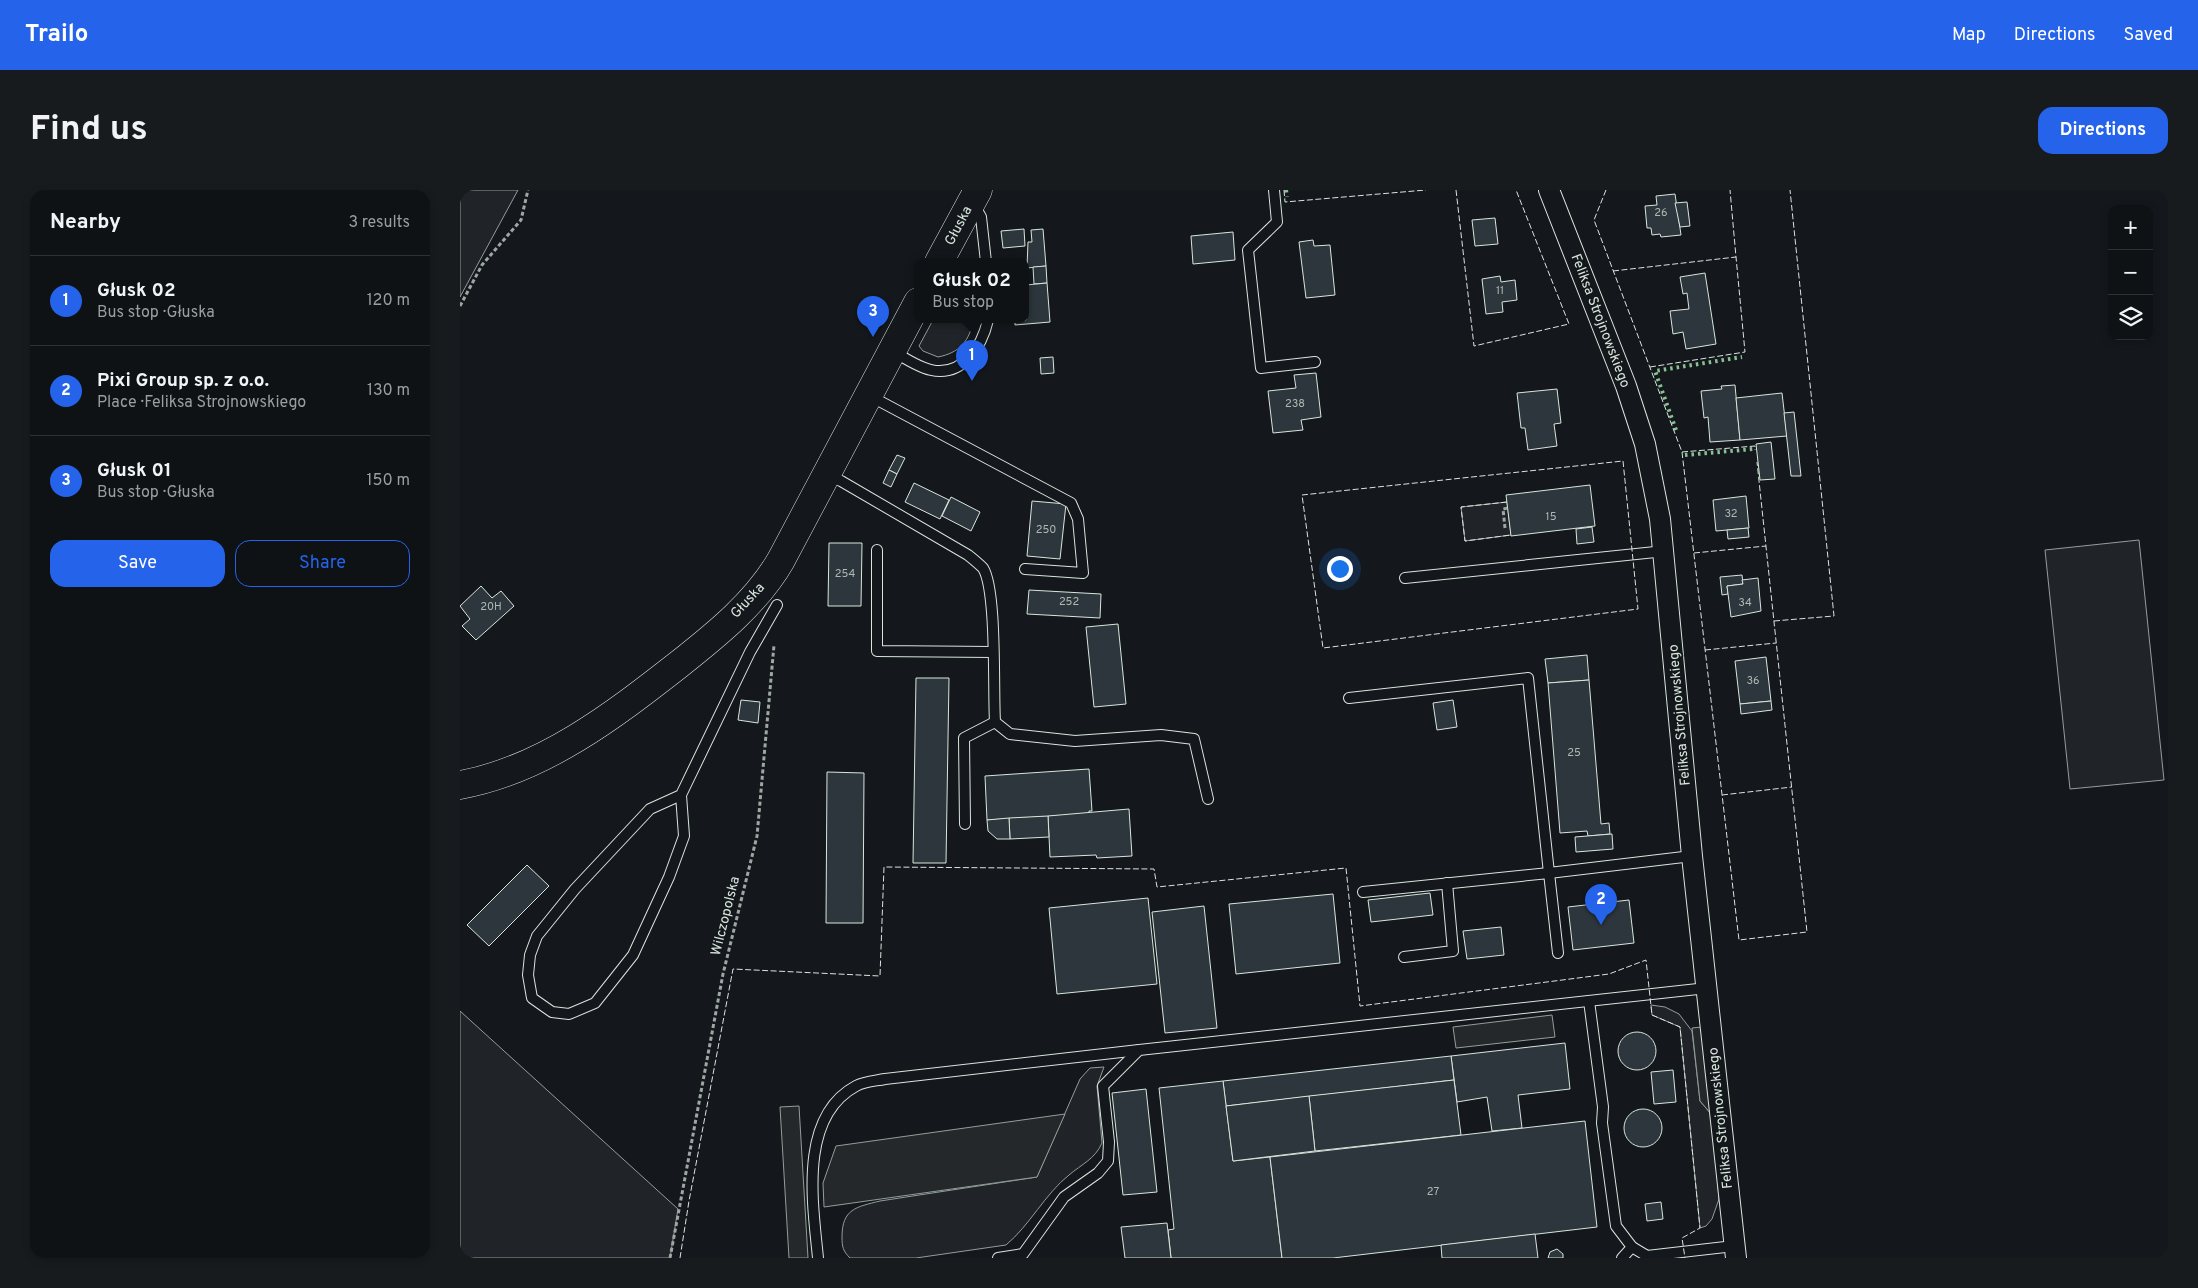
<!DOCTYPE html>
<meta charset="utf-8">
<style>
:root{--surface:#0f1215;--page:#181b1e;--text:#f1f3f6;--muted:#9b9ea0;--line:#2f3234;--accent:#2563eb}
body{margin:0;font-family:Overpass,sans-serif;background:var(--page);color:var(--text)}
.controls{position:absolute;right:15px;top:15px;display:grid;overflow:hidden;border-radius:10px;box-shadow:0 2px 8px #0003}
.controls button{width:45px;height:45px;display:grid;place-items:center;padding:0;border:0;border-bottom:1px solid var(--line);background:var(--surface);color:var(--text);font:25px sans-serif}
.you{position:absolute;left:879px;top:378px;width:18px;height:18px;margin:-12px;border:4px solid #fff;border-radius:50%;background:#1a73e8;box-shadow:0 0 0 8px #1a73e833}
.badge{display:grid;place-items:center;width:32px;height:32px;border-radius:50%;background:var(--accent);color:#fff;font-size:16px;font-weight:700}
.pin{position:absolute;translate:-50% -41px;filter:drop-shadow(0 1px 2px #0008)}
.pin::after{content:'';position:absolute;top:26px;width:18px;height:15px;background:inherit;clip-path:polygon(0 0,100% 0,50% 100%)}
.popup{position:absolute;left:454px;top:68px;width:115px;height:65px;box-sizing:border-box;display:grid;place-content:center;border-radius:10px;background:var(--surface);filter:drop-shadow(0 1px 4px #0005);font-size:16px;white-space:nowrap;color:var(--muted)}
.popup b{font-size:19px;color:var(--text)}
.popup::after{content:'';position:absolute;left:50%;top:100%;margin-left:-10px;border:10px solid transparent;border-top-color:var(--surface)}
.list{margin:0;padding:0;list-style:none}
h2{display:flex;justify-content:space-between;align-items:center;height:65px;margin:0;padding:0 20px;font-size:21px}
h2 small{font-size:16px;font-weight:400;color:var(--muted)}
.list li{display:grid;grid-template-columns:32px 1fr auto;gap:15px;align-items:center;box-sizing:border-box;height:90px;padding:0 20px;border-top:1px solid var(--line)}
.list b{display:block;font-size:19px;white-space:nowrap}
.list p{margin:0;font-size:16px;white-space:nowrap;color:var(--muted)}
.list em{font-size:16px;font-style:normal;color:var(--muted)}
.actions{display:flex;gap:10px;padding:15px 20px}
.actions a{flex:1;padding:11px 0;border:1px solid var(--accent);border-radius:15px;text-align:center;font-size:18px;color:var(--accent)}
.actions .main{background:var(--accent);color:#fff}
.icon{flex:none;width:28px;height:28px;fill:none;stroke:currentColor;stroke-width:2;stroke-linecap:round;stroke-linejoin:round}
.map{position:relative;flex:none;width:1708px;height:1068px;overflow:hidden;border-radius:15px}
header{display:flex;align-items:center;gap:30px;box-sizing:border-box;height:70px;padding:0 25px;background:var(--accent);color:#fff}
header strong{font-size:24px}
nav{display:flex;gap:28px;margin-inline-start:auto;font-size:18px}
.intro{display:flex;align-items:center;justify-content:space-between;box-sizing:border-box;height:120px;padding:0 30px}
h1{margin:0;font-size:35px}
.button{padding:12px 22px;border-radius:15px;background:var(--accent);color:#fff;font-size:18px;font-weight:700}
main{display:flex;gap:30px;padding:0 30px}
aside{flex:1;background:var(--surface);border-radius:15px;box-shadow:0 2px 8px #0003}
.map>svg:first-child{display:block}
.green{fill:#202428;stroke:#939e99}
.parking{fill:#24282b;stroke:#939e99}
.building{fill:#2c363c;stroke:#d8e6dc}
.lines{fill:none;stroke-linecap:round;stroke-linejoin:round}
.lane-casing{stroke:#d8e6dc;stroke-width:12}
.street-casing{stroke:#d8e6dc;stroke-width:22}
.secondary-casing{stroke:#d8e6dc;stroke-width:29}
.path{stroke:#9da8a2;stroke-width:3;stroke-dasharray:4 2.5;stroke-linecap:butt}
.lane{stroke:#14181c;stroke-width:10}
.street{stroke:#14181c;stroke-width:20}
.secondary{stroke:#14181c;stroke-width:28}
.hedge{stroke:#8ac095;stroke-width:4;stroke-dasharray:2.5 4;stroke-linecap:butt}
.fence{stroke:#d8e6dc;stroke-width:1;stroke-dasharray:6 2.5;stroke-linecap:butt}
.labels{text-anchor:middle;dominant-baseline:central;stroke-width:4;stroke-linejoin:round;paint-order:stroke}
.number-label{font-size:11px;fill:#adbab4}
.street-label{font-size:14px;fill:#d8e6dc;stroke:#14181c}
</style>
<header>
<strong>Trailo</strong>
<nav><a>Map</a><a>Directions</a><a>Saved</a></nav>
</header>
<div class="intro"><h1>Find us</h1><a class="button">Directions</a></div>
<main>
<aside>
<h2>Nearby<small>3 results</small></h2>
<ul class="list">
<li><span class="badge">1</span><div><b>Głusk 02</b><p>Bus stop · Głuska</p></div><em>120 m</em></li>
<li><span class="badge">2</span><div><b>Pixi Group sp. z o.o.</b><p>Place · Feliksa Strojnowskiego</p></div><em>130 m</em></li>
<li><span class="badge">3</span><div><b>Głusk 01</b><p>Bus stop · Głuska</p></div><em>150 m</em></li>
</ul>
<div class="actions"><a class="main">Save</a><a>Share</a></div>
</aside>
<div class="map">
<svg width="1708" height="1068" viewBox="0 0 1708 1068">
<rect width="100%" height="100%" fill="#14181c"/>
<g class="green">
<polygon points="0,0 58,0 0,107"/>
<path d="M473 130H513C510 151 499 163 478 167L463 161 459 156Z"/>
<polygon points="1047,312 1051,345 1005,351 1001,317"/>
<polygon points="1679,350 1704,590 1610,599 1585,360"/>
<polygon points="1191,815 1205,817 1219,824 1232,841 1240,911 1252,925 1259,1009 1252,1029 1246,1036 1240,1038 1220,837 1192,825"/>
<polygon points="0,821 218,1019 210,1068 0,1068"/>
<path d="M644 877 637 896 642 953C635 969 622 974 609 985 585 1004 570 1035 546 1055L456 1068H390C383 1061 382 1057 382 1047 382 1019 396 1017 420 1011L577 987 620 889 630 878Z"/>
</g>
<g class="parking">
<polygon points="1092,825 1095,847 996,858 993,837"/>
<polygon points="1242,837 1252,925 1240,911 1232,838"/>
<polygon points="339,916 348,1068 329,1068 320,917"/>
<polygon points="605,924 577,987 364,1017 363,993 376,956"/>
</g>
<g class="building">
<polygon points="1215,4 1221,45 1201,47 1200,44 1192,45 1191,38 1187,38 1185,16 1197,15 1196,6"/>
<polygon points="1227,12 1230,36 1220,37 1215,13"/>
<polygon points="1035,28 1038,54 1015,56 1012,30"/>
<polygon points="564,39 565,56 543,58 541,41"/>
<polygon points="583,39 586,76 567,78 568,52 572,52 571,40"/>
<polygon points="773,42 775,70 733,74 731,46"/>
<polygon points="853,50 854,56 870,55 875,105 846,108 839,52"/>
<polygon points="586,76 587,93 574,94 573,77"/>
<polygon points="1245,83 1256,154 1226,159 1223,142 1213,144 1210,121 1229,119 1227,103 1223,104 1220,87"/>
<polygon points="1040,86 1041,92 1055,90 1057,110 1042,112 1043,122 1026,124 1022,89"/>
<polygon points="587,93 590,132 555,135 555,130 566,130 566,95"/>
<polygon points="593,167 594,183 581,184 580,168"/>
<polygon points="856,183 861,227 841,230 843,240 813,243 808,201 836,198 834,185"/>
<polygon points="1275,195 1280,250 1250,252 1248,227 1244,228 1241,201 1262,199 1261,196"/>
<polygon points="1097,199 1101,233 1094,234 1097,256 1068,260 1065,238 1061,238 1057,203"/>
<polygon points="1322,203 1327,246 1280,250 1276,208"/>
<polygon points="1334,222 1341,286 1331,286 1324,223"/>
<polygon points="1311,252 1315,289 1300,290 1296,254"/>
<polygon points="437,265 445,268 437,284 429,280"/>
<polygon points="429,280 437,284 431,297 423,293"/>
<polygon points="454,293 489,310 480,329 445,312"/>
<polygon points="1130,295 1135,336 1051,346 1046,305"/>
<polygon points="1286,306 1289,338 1256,341 1253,310"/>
<polygon points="491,307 520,322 511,341 482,326"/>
<polygon points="572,311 606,314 600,369 567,366"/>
<polygon points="1132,337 1134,352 1117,354 1116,339"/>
<polygon points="1288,338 1289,347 1268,349 1267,340"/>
<polygon points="369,353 402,353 401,416 368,416"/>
<polygon points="1282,385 1283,394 1267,396 1268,404 1262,405 1260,387"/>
<polygon points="1298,388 1301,421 1271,427 1267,396 1283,394 1282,390"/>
<polygon points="21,396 32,408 41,401 54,416 16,450 2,436 10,429 0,416"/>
<polygon points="569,400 641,404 640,428 567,424"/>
<polygon points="658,434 666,514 634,517 626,437"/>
<polygon points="1127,465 1129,490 1088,493 1085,469"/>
<polygon points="1306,467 1311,511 1280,514 1275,471"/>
<polygon points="456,488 489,488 486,673 453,673"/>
<polygon points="1129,490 1141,634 1149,633 1150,644 1128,646 1127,641 1100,643 1088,493"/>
<polygon points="281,510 300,512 298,533 278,530"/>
<polygon points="993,510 997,537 977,540 973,513"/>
<polygon points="1311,511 1312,520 1281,524 1280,514"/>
<polygon points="629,579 632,621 629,621 629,624 527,630 525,586"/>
<polygon points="367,582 404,583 403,733 366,733"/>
<polygon points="669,619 672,666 637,668 636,665 590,667 588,626"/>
<polygon points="588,626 589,647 550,649 549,628"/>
<polygon points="549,628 550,649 537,649 528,641 527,630"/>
<polygon points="1152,644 1153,659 1116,662 1115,647"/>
<polygon points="67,675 89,696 29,756 7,735"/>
<polygon points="970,703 973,725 911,732 908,710"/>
<polygon points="873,704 880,773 776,784 769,714"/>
<polygon points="688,708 697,794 597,804 589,718"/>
<polygon points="1169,710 1174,753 1113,760 1108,717"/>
<polygon points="744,716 757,838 705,843 692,722"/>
<polygon points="1041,737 1044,765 1007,769 1003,741"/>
<circle cx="1177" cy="861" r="19"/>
<polygon points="1105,853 1110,899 1058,905 1062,938 1032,941 1027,907 997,912 991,866"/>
<polygon points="991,866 994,890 766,916 763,891"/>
<polygon points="1213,880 1216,912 1194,914 1191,882"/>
<polygon points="994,890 1001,945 855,961 849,906"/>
<polygon points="763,891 773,971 810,967 822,1068 711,1068 708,1040 714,1039 699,898"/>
<polygon points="686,899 697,1002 663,1005 652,903"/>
<polygon points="849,906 855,961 773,971 766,916"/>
<circle cx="1183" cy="938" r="19"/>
<polygon points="1125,931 1137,1037 873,1068 822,1068 810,967"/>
<polygon points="1201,1012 1203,1029 1187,1031 1185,1014"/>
<polygon points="707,1033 711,1068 665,1068 661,1037"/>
<polygon points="1075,1044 1078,1068 982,1068 981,1055"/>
<polygon points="1097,1059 1103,1064 1103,1068 1088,1068 1090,1062"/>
</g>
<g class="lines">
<defs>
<g id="lane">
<polyline points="814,0 817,32 788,60 801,178 855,172"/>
<polyline points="513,13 521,27 526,72"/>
<path d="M433 161C444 168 458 177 471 180 503 187 522 156 528 130"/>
<polyline points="410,206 611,313 618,329 623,383 565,379"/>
<path d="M368 286 381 291 508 365C513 369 519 374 523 378 537 400 533 501 535 532L550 544 615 551 701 545 734 549 748 609"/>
<polyline points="417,360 417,461 533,462"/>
<polyline points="945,388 1205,361"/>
<polyline points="889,508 1068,488 1089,683 1232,666"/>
<polyline points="221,605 190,619 115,699 77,746 70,765 68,785 72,808 92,822 109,824 135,813 173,765 209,687 224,646 221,605 290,462 317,415"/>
<polyline points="505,634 504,548 535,532"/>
<polyline points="903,702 1089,683 1098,763"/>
<polyline points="944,767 993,761 987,693"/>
<polyline points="1129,811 1143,917 1142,933 1156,1036 1172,1057 1162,1068"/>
<polyline points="1172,1057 1187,1066 1274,1056"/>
<path d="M358 1068C353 1015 338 927 396 896 405 891 415 891 425 889L679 860"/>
<polyline points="538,1068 563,1064 604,1007 638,983 648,971 649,952 643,896 679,860 1247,798"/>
</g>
<polyline id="street" points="1089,0 1166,196 1185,254 1200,329 1232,666 1276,1068"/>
<g id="secondary">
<polyline points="479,72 518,0"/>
<path d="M0 595C83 580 154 525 218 475 256 445 297 412 321 370L458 112"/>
</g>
</defs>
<use href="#lane" class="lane-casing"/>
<use href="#street" class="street-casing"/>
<use href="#secondary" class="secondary-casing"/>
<g class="path">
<polyline points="0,116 22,75 61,30 68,0"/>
<polyline points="1045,338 1043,319 1048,318"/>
<polyline points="210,1068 263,784 297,646 314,455"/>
</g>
<use href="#lane" class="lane"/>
<use href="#street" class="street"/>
<use href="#secondary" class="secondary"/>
<g class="hedge">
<polyline points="826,0 827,7"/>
<polyline points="1216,240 1195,181 1282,167"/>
<polyline points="1225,265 1293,259"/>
</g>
<g class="fence">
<polyline points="824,0 825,12 966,0"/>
<polyline points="996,0 1014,156 1109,134 1056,0"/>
<polyline points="1146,0 1134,30 1222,262 1279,750 1347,742 1297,272"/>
<polyline points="1153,81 1276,67 1270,0"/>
<polyline points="1190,177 1285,162 1276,67"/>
<polyline points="1222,262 1295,256 1295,260"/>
<polygon points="1163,271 1178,419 863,458 842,305"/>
<polyline points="1047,312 1001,317 1005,351 1051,345"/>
<polyline points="1234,363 1306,356"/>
<polyline points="1314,431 1374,426 1330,0"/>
<polyline points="1245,460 1316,453"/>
<polyline points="1262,605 1332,597"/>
<polyline points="220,1068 229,1011 273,779 420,786 424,677 694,679 697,697 886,678 900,816 1149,784 1186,770 1192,825 1220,837 1240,1038 1222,1048 1225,1068"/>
</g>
</g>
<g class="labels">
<g class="number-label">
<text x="1201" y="23">26</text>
<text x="1040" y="101">11</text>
<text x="835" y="214">238</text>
<text x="1271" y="324">32</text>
<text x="1091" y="327">15</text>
<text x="586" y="340">250</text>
<text x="385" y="384">254</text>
<text x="609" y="412">252</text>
<text x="1285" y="413">34</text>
<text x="31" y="417">20H</text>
<text x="1293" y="491">36</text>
<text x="1114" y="563">25</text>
<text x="973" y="1002">27</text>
</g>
<g class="street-label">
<text transform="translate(499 36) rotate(-62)">Głuska</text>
<text transform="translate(1140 131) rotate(69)">Feliksa Strojnowskiego</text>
<text transform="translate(288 411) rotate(-47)">Głuska</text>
<text transform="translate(1220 525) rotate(-95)">Feliksa Strojnowskiego</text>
<text transform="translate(266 726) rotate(-76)">Wilczopolska</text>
<text transform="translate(1261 928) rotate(-96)">Feliksa Strojnowskiego</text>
</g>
</g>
</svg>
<div class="controls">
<button>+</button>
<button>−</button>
<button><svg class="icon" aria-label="layers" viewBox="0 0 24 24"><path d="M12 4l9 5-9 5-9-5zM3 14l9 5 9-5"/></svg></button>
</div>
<div class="you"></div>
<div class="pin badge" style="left:512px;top:191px">1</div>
<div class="popup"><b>Głusk 02</b>Bus stop</div>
<div class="pin badge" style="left:1141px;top:735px">2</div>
<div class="pin badge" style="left:413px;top:147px">3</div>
</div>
</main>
